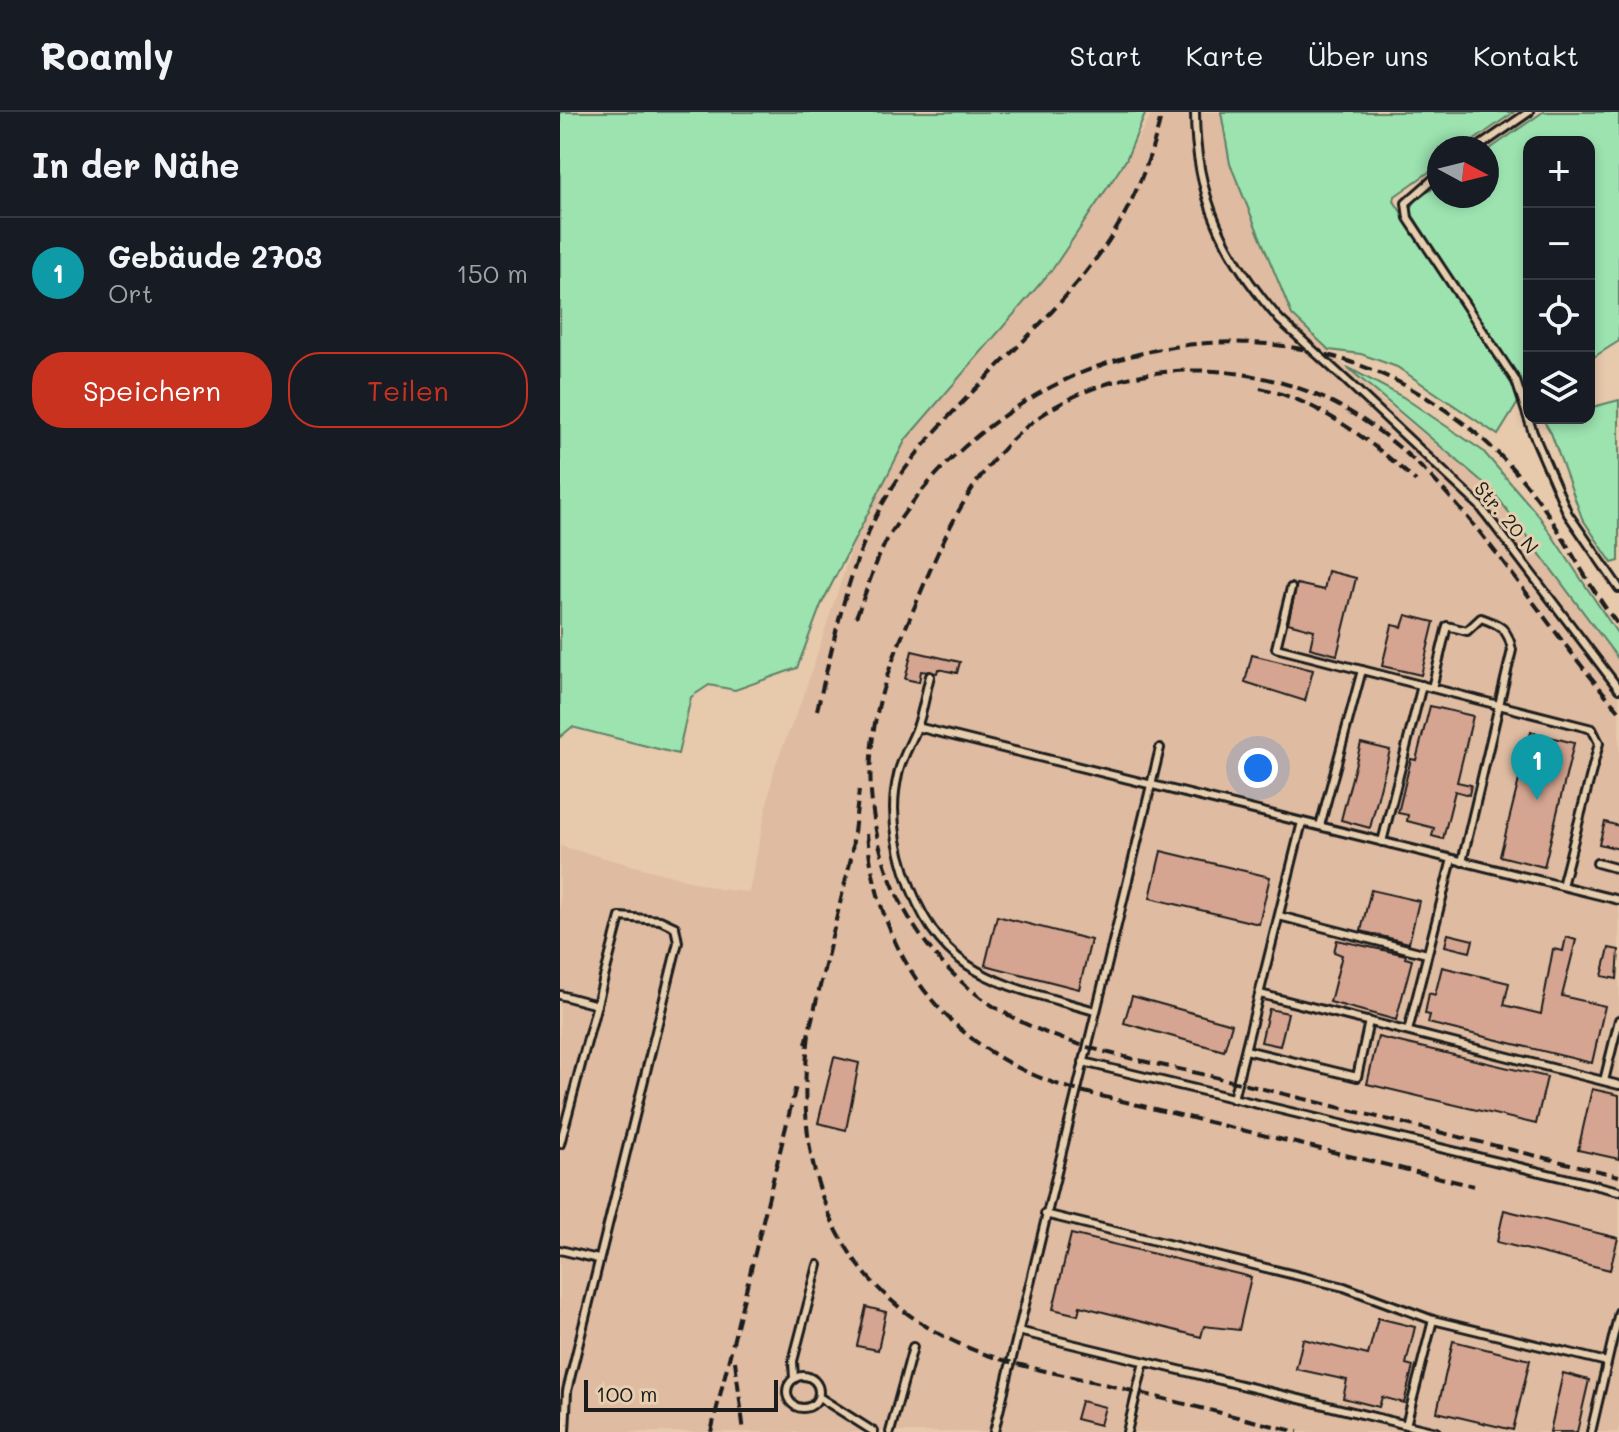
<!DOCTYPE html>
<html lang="de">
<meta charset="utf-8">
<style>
:root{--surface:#171b24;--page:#20242c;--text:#f1f3f6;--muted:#9ea1a6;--line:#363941;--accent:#c8321e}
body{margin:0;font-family:Mali,sans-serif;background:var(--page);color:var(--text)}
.controls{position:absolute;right:24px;top:24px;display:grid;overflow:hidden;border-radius:16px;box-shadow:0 4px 12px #0003}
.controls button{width:72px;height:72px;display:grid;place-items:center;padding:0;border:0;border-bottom:2px solid var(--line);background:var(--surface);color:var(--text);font:40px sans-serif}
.compass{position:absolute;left:867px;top:24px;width:72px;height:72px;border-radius:50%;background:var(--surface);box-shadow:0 4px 12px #0003;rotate:97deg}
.scale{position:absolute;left:24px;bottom:20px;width:194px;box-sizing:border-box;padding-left:8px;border:4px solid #1c1c1c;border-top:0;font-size:22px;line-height:28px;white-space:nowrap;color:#1c1c1c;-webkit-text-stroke:6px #e6ceaf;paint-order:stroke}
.you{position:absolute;left:698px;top:656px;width:28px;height:28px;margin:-20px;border:6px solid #fff;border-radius:50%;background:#1a73e8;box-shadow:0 0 0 12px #1a73e833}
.badge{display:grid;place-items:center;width:52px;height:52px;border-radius:50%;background:var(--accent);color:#fff;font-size:26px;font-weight:700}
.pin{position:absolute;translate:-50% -66px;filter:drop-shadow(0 2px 4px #0008)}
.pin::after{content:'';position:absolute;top:42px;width:28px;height:24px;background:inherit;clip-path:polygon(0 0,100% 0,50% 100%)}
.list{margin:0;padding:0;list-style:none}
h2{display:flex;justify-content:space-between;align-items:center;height:104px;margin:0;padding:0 32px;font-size:34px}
h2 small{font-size:26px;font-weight:400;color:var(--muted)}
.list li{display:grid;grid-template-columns:52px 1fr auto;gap:24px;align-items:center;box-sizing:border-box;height:112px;padding:0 32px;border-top:2px solid var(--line)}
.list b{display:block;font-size:30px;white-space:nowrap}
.list p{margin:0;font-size:26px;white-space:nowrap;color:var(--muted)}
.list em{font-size:26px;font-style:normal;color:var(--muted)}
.actions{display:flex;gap:16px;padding:24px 32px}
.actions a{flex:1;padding:18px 0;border:2px solid var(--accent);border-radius:32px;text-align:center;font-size:28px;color:var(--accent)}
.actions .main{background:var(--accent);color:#fff}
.icon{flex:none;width:44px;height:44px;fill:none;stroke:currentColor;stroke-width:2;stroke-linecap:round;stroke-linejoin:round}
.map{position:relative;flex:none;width:1059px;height:1320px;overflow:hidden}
header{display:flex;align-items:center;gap:48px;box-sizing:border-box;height:112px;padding:0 40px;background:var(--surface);border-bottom:2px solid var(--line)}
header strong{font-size:38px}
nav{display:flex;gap:44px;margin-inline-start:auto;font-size:28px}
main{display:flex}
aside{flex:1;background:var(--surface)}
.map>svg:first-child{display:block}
.built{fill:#debba1}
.green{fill:#9ce3b0;stroke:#5c8066;stroke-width:2}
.building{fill:#d5a591;stroke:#1c1c1c;stroke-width:2}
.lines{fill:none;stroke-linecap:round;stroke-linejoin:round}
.service-casing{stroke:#1c1c1c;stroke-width:12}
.service{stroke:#e6ceaf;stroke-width:6}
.rail{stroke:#1c1c1c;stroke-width:4;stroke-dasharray:12 6;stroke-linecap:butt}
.service-bridge-casing{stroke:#1c1c1c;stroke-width:12;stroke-linecap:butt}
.service-bridge{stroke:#e6ceaf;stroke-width:6}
.labels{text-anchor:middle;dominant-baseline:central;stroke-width:6;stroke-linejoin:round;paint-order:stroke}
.street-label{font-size:20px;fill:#1c1c1c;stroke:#e6ceaf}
</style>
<header>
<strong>Roamly</strong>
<nav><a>Start</a><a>Karte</a><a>Über uns</a><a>Kontakt</a></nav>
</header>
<main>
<aside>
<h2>In der Nähe<small></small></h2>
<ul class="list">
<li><span class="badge" style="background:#0f9aa8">1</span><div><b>Gebäude 2703</b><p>Ort</p></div><em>150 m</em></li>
</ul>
<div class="actions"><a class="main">Speichern</a><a>Teilen</a></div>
</aside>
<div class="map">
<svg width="1059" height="1320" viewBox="0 0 1059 1320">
<rect width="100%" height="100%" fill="#e7c9ac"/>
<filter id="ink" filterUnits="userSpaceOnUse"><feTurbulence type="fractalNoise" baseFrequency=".0125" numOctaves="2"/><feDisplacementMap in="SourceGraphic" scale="16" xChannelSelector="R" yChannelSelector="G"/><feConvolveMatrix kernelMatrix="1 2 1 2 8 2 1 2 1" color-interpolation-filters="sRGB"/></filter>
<g filter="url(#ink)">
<polygon class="built" points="593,0 661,0 670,52 732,203 818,285 932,378 1059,548 1059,1320 0,1320 0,734 159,777 189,780 215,654 242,588 297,421 346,327 492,158 566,48"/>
<g class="green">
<polygon points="0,0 586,0 566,48 492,158 346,327 261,493 237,556 175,578 149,573 131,585 118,642 12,615 0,625"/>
<polygon points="661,0 954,0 903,36 879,36 879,53 835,84 834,89 956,279 959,289 938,323 837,255 801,242 769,238 732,203 670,52"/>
<polygon points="983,0 1059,0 1059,229 1029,248 1029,30 969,30 969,286 850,99 855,89 879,72 879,84 927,84 927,39"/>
<polygon points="787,255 843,285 923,339 979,404 1059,524 1059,548 932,378"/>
<polygon points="1059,288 1059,449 1052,451 1022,406 991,321 982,306 1029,306 1029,296"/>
</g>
<g class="building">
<polygon points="768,459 796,466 777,543 750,536 754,518 728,511 737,472 764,478"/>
<polygon points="846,503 874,510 861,563 822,554 832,513 842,515"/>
<polygon points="352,539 400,550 397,561 378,557 377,561 361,559 359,570 345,567"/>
<polygon points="692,543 753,558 745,589 685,570"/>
<polygon points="870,594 913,604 897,670 911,673 909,683 895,679 883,727 872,724 874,716 847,709 848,703 838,701 851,647 856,648"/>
<polygon points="971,620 1014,631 984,755 940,744"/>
<polygon points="801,631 830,638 810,716 781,708"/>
<polygon points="1045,710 1059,714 1059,737 1039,732"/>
<polygon points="601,739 710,765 699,812 590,786"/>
<polygon points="811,778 859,789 849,831 801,819"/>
<polygon points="437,804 531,828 519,877 425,853"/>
<polygon points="888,822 913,828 910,840 885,834"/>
<polygon points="1006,825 1016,828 1002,884 1045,894 1032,951 868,911 870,903 865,902 869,881 875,883 882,855 949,871 944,893 981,902 993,837 1003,839"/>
<polygon points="777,828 846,843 845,846 852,848 836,908 770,890 782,843 774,840"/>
<polygon points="1049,836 1059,838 1057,867 1042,864"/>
<polygon points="572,884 672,912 664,939 564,911"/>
<polygon points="709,897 728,901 720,934 701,930"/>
<polygon points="818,925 987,965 976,1012 807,972"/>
<polygon points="274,945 299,951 286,1018 258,1011"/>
<polygon points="1032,977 1059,983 1059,1047 1018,1038"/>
<polygon points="944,1098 1058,1126 1050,1158 937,1130"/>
<polygon points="511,1122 691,1165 679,1218 644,1214 641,1225 520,1194 518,1203 493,1197"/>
<polygon points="306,1195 326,1200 318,1238 297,1234"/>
<polygon points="818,1206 855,1215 846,1252 853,1254 844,1291 822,1285 819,1295 783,1286 787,1268 736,1257 743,1227 808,1243"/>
<polygon points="893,1229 970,1248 953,1318 877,1300"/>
<polygon points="1003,1261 1029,1268 1017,1320 990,1320"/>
<polygon points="521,1289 545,1295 540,1313 516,1307"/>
</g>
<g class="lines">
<defs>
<g id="service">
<path d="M635 0C635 85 665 146 720 208"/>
<polyline points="917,36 969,0"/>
<polyline points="879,62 846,91 848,106 956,269 973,321 1008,402 1059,476"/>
<polyline points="790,272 919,393 1059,577"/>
<polyline points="731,476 716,536 1032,617 1039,631 1002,774"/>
<path d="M370 564C365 582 363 601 356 618 350 633 341 647 338 663 330 695 335 729 345 760 380 867 440 871 535 899"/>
<path d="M872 576 887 514 907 519 921 506C941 513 948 517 952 538L902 750"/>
<polyline points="357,615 1059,788"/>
<polyline points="760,714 802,558"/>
<polyline points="822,730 862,573"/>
<polyline points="1037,751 1059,757"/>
<polyline points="719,804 867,842"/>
<polyline points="700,882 1059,973"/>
<polyline points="0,883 37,893"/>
<polyline points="848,919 892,747"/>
<polyline points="686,938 797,965 809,909"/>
<polyline points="523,950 1059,1079"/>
<polyline points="1044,969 1059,908"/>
<polyline points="673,987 742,710"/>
<polyline points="0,1032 60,805 100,808 115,815 118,830 7,1279 5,1320"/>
<polyline points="485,1102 784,1175 873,1208 1047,1250"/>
<polyline points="0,1138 38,1147"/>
<polyline points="458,1219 876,1320"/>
<circle cx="243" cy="1280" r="16"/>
<polyline points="234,1267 233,1249 258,1153"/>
<polyline points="259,1285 314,1320"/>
<polyline points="846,1313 873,1208"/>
<polyline points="330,1320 353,1235"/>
<polyline points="434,1320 600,636"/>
<polyline points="567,1320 584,1250"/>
<polyline points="1031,1320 1059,1200"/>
</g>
</defs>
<use href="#service" class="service-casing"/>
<use href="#service" class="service"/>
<g class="rail">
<path d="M700 276C759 289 811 329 856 369"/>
<path d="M296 505C308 477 317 441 334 416 458 231 705 168 891 302 928 328 963 364 988 402 1012 439 1032 480 1059 514"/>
<path d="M257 598C277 519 290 438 336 370 392 287 476 228 535 148 568 105 590 53 602 0"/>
<path d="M1059 598C972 503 903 367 790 300 686 238 531 242 445 335 403 380 381 431 358 487 339 531 319 576 313 624 300 720 337 821 415 881 485 936 582 947 667 968 797 1000 928 1032 1059 1064"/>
<path d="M307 722C319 850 392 943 516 978L914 1074"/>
<path d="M249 923C232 1055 273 1177 404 1234 448 1253 497 1261 544 1272 609 1288 673 1304 738 1320"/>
<polyline points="246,932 291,746 299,678"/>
<polyline points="175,1249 184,1320"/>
<polyline points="151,1320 236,974"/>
</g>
<defs>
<polyline id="service-bridge" points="720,208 790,272"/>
</defs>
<use href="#service-bridge" class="service-bridge-casing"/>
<use href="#service-bridge" class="service-bridge"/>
</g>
</g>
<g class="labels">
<g class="street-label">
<text transform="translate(947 405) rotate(50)">Str. 20 N</text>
</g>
</g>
</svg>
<div class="controls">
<button>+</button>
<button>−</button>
<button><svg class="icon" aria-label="locate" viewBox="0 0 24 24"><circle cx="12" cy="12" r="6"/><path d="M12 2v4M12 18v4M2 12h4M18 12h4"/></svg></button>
<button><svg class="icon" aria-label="layers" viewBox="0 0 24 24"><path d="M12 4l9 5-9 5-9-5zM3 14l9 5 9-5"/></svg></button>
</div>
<svg class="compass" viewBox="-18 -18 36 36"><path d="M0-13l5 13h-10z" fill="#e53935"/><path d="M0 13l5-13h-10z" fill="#9ea1a6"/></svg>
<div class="scale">100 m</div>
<div class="you"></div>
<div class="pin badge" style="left:977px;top:688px;background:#0f9aa8">1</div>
</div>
</main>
